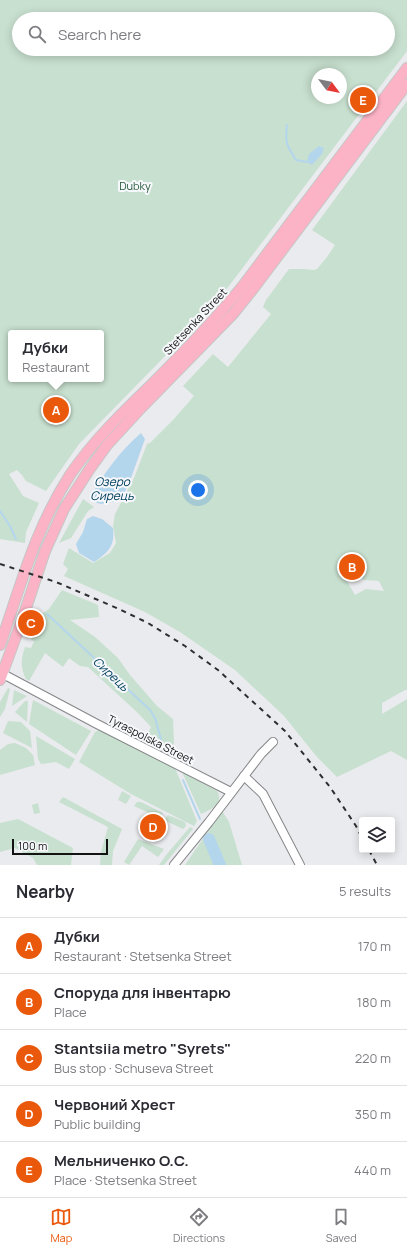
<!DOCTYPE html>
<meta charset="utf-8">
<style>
:root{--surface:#fff;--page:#f7f7f7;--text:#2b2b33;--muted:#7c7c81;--line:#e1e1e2;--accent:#ea580c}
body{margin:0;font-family:Manrope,sans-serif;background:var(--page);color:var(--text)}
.controls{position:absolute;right:12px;bottom:12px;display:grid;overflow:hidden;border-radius:4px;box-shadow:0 2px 10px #0003}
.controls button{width:36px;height:36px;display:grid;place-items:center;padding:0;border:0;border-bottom:1px solid var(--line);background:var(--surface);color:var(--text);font:20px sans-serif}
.compass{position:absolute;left:311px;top:68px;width:36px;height:36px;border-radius:50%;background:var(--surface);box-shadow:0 2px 10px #0003;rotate:122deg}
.scale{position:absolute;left:12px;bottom:10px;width:96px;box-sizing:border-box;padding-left:4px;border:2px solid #131314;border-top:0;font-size:11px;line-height:14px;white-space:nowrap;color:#131314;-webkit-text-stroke:3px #f7f8fb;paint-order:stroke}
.you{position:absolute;left:198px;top:490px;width:14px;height:14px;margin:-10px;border:3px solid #fff;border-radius:50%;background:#1a73e8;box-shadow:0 0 0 6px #1a73e833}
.badge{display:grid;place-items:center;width:26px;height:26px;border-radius:50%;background:var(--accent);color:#fff;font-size:13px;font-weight:700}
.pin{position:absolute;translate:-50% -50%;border:2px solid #fff;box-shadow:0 1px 4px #0006}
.popup{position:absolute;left:8px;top:330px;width:96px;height:52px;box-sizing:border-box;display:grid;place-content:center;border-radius:4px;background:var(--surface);filter:drop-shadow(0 1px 3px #0005);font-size:13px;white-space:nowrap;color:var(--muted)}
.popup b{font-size:15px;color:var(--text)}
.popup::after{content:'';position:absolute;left:50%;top:100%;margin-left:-8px;border:8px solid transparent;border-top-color:var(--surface)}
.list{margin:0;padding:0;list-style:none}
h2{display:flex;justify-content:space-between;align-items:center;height:52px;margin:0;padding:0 16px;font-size:17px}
h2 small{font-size:13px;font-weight:400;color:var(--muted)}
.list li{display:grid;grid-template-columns:26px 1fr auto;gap:12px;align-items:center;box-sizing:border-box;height:56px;padding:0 16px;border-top:1px solid var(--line)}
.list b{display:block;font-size:15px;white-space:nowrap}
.list p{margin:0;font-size:13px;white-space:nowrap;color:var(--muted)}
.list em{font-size:13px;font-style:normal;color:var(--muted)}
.icon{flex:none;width:22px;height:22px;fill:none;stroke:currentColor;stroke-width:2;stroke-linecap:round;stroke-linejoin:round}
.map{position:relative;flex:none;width:407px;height:865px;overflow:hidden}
.search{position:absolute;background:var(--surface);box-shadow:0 2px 10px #0003;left:12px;right:12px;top:12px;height:44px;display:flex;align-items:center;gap:10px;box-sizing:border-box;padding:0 14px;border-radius:22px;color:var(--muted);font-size:15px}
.sheet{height:332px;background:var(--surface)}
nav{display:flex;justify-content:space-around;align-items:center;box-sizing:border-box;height:56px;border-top:1px solid var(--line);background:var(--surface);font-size:11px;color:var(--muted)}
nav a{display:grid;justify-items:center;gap:2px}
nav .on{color:var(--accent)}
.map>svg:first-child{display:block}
.green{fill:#c8e0cf;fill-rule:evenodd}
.water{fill:#b4d6ed}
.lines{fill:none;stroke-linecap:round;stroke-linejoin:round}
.stream{stroke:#b4d6ed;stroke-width:2}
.river{stroke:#b4d6ed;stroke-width:12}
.minor-casing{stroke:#858688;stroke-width:10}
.major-casing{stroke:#c6c6c7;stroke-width:12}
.minor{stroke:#fff;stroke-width:8}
.major{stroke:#fbb3c5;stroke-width:10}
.rail{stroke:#2d2e2f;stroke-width:2;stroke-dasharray:5 5;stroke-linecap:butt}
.labels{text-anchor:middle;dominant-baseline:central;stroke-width:4;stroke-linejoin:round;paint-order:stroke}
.park-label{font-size:11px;fill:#255939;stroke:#f7f8fb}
.street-label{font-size:11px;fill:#131314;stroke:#f7f8fb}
.water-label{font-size:12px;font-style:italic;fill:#00405f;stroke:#f7f8fb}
</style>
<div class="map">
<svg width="407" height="865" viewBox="0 0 407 865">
<rect width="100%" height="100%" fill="#eaebee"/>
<g class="green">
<path d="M0 0H407V51L213 307 79 444 46 491 26 481 22 475 17 470 9 474 23 496 39 503 26 532 25 543 0 539ZM19 19H388V49H19ZM317 74H341V98H317ZM11 333H101V379H11Z"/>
<path d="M407 101V690H405L382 703V714L407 699V760L391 751 337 777 317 757 284 716 235 670 180 632 145 612 64 576 68 569 63 564 69 548 93 563 110 553 116 543 113 526 115 514 134 478 147 444 150 443 173 420 194 396 183 386 213 354 228 367 271 314 263 307 266 300 289 269H304L314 270 317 269 327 257 335 245 312 230ZM355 564 363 580 379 581 384 591 366 589 355 595 341 571Z"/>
<polygon points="83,499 94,507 88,511 71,538 59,543"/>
<path d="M62 590 98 605 99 617 70 620 95 637 118 658 130 675 157 706 173 719 174 744 165 754 154 748 145 740 151 727 139 714 88 667 80 666 69 658 63 667 45 653 29 681 26 679C20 667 21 659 25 647L31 648 34 641 31 640 40 615 49 609Z"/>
<polygon points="8,688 10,689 5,709 0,717 0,702"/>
<polygon points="14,690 27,696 12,706"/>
<polygon points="33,700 91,731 76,755 29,724"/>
<polygon points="25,701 28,701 27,722 15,712"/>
<polygon points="8,721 21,722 30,731 32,748 3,733"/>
<polygon points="102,729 175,768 197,821 194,826 131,794 79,762 95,732"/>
<polygon points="36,736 75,759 69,769 56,762 41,764 38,759"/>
<polygon points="15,743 26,748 33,755 35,765 0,775 0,750 8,744"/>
<path d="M182 772 217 791C225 804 210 810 201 814Z"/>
<polygon points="122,791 131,796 126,804 118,800"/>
<polygon points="63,797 122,829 113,851 112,865 100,865 101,852 108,827 59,802"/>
<polygon points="137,802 141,802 163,813 160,818 134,806"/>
<polygon points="38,803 40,813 34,814 32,805"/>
<polygon points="222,811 229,822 242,865 185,865"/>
<polygon points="168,815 185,822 186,826 183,829 164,820"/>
<polygon points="18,819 73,848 71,865 37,865 33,858 15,848 0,852 0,823"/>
<polygon points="190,827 193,829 164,865 159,865 167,854"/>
<polygon points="138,839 164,849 158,857 142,846 129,865 124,862"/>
</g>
<g class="water">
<polygon points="319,146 324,148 322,154 312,165 307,162 309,154"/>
<path d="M141 433 145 439 131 478 122 498 116 501 101 504 97 503 91 496C104 473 120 451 141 433Z"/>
<path d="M93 516 102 519 113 528C115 546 109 552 94 562L79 553 76 544 83 532 87 519Z"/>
</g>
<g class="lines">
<g class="stream">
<path d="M287 125C285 143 286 144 296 160L307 162"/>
<polyline points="0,511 10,526 16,539"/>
<polyline points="47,614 150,710 155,718 162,743"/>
<polyline points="183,780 200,819"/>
</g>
<polyline class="river" points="209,839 220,865"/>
<defs>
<g id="minor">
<polyline points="3,674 97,724 231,792"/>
<polyline points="244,776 263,794 300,865"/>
<polyline points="174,865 209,822 261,754 273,742"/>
</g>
<g id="major">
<path d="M0 645C21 585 35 529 70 475 93 441 122 413 151 385 183 353 213 322 242 287L407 68"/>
<polyline points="0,680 22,620 45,551 64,509 89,470 107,445 141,408 233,314 253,289 407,84"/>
</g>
</defs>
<use href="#minor" class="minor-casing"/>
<use href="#major" class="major-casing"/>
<use href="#minor" class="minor"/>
<use href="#major" class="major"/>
<g class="rail">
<polyline points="0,564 56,582 119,609 148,623 185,646 218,670 285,731 330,787 356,826 362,838"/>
<polyline points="369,850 377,865"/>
</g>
</g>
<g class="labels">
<g class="park-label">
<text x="135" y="185">Dubky</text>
</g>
<g class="street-label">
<text transform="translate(195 321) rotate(-47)">Stetsenka Street</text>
<text transform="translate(151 739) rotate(27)">Tyraspolska Street</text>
</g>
<g class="water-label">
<text x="112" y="481">Озеро<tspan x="112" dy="14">Сирець</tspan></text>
<text transform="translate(111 674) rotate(43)">Сирець</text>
</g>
</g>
</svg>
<div class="controls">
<button><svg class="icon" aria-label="layers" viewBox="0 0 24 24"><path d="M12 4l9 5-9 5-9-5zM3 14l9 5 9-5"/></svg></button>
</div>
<svg class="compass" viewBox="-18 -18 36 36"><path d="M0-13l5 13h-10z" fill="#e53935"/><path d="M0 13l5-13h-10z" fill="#7c7c81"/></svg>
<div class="scale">100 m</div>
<div class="you"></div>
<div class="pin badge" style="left:56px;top:410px">A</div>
<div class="popup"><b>Дубки</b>Restaurant</div>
<div class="pin badge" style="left:352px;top:567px">B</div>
<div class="pin badge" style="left:31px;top:623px">C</div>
<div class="pin badge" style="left:153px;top:827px">D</div>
<div class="pin badge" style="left:363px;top:100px">E</div>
<div class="search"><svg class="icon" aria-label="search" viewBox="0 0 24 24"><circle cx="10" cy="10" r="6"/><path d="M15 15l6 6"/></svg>Search here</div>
</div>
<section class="sheet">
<h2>Nearby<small>5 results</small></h2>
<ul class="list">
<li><span class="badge">A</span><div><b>Дубки</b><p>Restaurant · Stetsenka Street</p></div><em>170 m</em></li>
<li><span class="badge">B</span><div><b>Споруда для інвентарю</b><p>Place</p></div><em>180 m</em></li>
<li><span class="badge">C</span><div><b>Stantsiia metro &quot;Syrets&quot;</b><p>Bus stop · Schuseva Street</p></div><em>220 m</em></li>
<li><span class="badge">D</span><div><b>Червоний Хрест</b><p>Public building</p></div><em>350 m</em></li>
<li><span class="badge">E</span><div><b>Мельниченко О.С.</b><p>Place · Stetsenka Street</p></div><em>440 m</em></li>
</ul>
</section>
<nav>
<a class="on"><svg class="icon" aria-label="map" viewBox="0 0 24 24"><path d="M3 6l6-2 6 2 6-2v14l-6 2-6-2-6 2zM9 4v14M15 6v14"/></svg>Map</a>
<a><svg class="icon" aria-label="directions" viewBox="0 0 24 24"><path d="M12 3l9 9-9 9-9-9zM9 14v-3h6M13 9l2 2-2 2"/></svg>Directions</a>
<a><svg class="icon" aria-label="saved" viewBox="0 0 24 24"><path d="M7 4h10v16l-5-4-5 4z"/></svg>Saved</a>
</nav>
